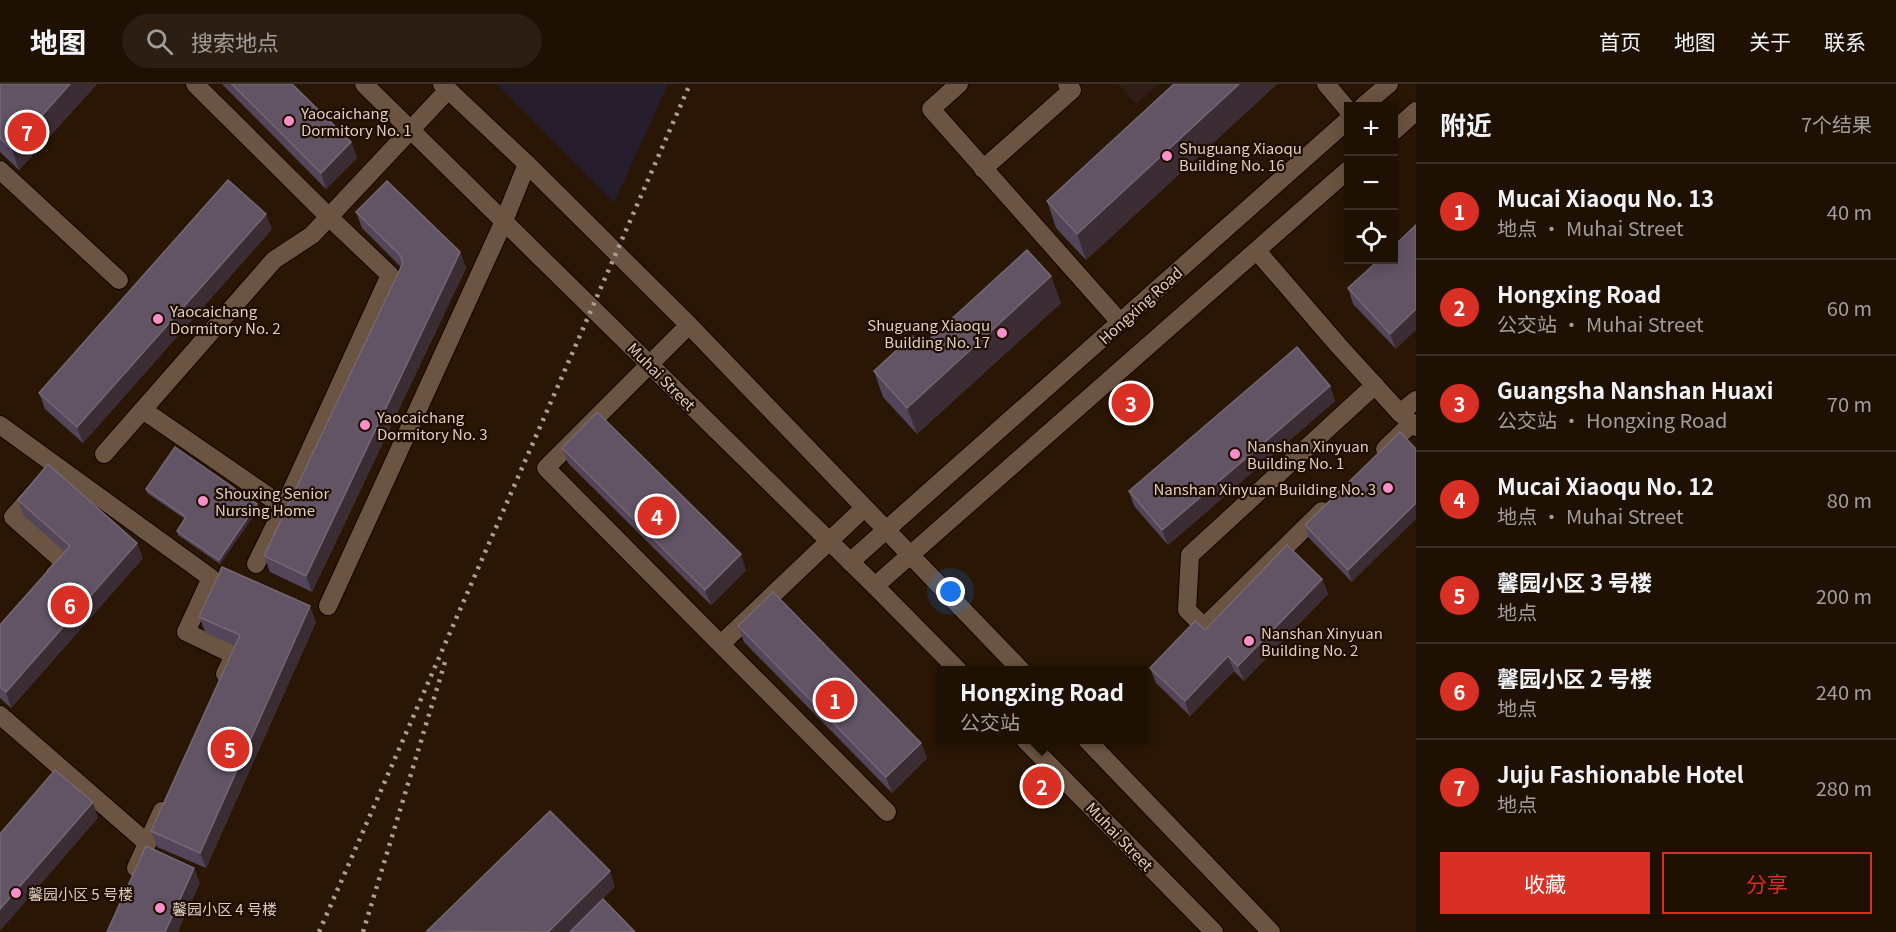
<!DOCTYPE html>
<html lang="zh">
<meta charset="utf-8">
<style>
:root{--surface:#1f1004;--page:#2c1e13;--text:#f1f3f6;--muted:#a19d9a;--line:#3c3026;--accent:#d93025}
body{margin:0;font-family:Georgia,"Noto Sans SC",serif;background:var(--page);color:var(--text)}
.controls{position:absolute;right:18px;top:18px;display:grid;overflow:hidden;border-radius:0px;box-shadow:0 3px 15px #0003}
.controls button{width:54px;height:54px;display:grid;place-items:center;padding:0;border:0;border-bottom:2px solid var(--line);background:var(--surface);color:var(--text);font:30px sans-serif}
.you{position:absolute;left:951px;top:508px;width:21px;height:21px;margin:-15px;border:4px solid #fff;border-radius:50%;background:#1a73e8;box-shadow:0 0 0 9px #1a73e833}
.badge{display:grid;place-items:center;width:39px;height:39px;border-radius:50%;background:var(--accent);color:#fff;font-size:20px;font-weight:700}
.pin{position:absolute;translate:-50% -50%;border:3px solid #fff;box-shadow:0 2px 6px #0006}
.popup{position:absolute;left:937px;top:582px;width:210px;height:78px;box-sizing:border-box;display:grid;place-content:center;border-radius:0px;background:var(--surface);filter:drop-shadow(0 2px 4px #0005);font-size:20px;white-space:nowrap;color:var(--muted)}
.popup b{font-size:22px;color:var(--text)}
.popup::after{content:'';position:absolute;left:50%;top:100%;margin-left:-12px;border:12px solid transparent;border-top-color:var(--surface)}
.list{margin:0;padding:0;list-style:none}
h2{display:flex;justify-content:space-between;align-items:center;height:78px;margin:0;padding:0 24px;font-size:26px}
h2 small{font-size:20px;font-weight:400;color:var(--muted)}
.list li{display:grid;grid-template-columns:39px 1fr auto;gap:18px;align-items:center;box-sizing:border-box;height:96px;padding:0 24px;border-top:2px solid var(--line)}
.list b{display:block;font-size:22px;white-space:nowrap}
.list p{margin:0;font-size:20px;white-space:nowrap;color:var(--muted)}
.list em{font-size:20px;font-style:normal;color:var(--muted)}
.actions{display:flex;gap:12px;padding:18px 24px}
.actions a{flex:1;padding:14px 0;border:2px solid var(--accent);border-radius:0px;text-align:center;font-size:21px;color:var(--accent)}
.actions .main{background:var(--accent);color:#fff}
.icon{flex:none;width:33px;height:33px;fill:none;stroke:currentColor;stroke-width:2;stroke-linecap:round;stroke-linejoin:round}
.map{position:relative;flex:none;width:1416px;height:848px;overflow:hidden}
header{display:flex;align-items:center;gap:36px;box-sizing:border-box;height:84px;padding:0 30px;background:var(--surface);border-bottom:2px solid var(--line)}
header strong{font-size:28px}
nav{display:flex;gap:33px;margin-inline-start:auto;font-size:21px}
.search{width:420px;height:54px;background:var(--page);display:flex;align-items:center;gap:15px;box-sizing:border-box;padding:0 21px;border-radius:33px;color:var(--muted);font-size:22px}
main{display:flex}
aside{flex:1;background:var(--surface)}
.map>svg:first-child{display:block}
.commercial{fill:#261e2d}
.education{fill:#2f1d17}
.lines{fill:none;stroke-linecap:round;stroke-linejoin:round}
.street-casing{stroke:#110300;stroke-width:20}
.secondary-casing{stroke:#110300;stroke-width:20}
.street{stroke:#6b5441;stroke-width:18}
.secondary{stroke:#6b5441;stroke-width:18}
.rail{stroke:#ad9e91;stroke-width:4.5;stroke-dasharray:3 6;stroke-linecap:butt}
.wall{fill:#53455a}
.shaded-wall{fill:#3c2c33}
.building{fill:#625465;stroke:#756774;stroke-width:1.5}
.poi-dot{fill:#f98fc8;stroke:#1f0d00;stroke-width:2}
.labels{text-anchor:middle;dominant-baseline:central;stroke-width:4.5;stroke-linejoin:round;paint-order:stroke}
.poi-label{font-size:15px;fill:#ddcfc4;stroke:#1f0d00;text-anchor:start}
.street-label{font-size:15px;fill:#ddcfc4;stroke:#1f0d00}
</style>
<header>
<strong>地图</strong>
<div class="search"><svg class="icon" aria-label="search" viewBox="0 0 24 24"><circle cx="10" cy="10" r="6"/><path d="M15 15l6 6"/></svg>搜索地点</div>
<nav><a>首页</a><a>地图</a><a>关于</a><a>联系</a></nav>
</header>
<main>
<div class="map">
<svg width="1416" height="848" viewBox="0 0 1416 848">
<rect width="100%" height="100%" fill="#291605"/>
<polygon class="commercial" points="497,0 668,0 614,119"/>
<polygon class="education" points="1118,0 1159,0 1136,20"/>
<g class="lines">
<defs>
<g id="street">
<polyline points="195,0 329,133 390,191 284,423 256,480"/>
<polyline points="959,0 931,25 1120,238"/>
<polyline points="1326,0 1348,26"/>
<polyline points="983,85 1072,6 1067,0"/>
<polyline points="0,86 119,196"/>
<polyline points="1257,167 1338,261 1400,329 1416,343"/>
<polyline points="689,241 546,384 887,728"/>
<polyline points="143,326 284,423"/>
<polyline points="1400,329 1416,316"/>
<polyline points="0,341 211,494 186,548 234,571 225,590"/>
<polyline points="1385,365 1412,339"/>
<polyline points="104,370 274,176 312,151 448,6"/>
<polyline points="36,407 13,433 65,479 54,491"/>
<polyline points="1322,427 1204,543 1187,526 1190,471 1375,301"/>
<polyline points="328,522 504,137 527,80"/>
<polyline points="721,560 864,424"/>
<polyline points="0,631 147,759"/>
<polyline points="136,784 162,727"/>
</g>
<g id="secondary">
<polyline points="364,0 875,502 958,586"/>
<polyline points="442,0 527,80 689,241 1021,586"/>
<polyline points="1363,22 1389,0"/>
<polyline points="1394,47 1416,27"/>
<polyline points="850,478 1348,36"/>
<polyline points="875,502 1348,86"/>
<polyline points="1025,656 1214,848"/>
<polyline points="1087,656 1271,848"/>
</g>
</defs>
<use href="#street" class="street-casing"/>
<use href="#secondary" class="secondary-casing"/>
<use href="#street" class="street"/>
<use href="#secondary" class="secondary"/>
<g class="rail">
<polyline points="319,848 690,0"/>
<polyline points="363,848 445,578"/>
</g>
</g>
<g class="wall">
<polygon points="0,0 97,0 19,86 0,68"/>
<polygon points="222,0 292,0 351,58 357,74 326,105"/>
<polygon points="1174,0 1277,0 1086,176 1056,144 1047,117"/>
<polygon points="356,128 460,168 466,184 312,508 270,488 264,472 401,183 362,144"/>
<polygon points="272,145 83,359 45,325 39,309"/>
<polygon points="1379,176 1396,265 1353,220 1348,204"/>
<polygon points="1061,219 917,350 883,313 874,287 921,263"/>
<polygon points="1330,302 1335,317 1168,461 1134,422 1129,407"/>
<polygon points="562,364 746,486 711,521 568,379"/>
<polygon points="1416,365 1352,498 1309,454 1305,441"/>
<polygon points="146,405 257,420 259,424 220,480 178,451 177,447 185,435 147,409"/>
<polygon points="18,416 143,474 11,624 0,614 0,541 65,468 23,431"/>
<polygon points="1322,495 1328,510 1244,597 1234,587 1190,632 1156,599 1150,584 1205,546"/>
<polygon points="199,533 316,538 206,784 157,763 151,747 235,562 205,548"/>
<polygon points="738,542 921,659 927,674 892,709 744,558"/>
</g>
<g class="shaded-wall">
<polygon points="70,0 97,0 19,86 12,65"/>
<polygon points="1239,0 1277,0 1086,176 1077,150"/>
<polygon points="351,58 357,74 326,105 321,89"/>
<polygon points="266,130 272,145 83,359 77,343"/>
<polygon points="460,168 466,184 312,508 306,492"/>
<polygon points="1051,192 1061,219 917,350 907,324"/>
<polygon points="1416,225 1416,246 1396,265 1390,250"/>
<polygon points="1330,302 1335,317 1168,461 1162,446"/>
<polygon points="1416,419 1416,435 1352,498 1348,486"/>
<polygon points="257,420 259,424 220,480 219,476"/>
<polygon points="137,459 143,474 11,624 6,608"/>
<polygon points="741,470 746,486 711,521 705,506"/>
<polygon points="1322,495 1328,510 1244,597 1238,582"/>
<polygon points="310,522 316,538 206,784 200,769"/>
<polygon points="1228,572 1234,587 1190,632 1185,617"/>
<polygon points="921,659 927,674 892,709 886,693"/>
<polygon points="93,718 98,734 0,847 0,825"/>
<polygon points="194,784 200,799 178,848 165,848"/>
<polygon points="610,787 615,803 570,848 548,848"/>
</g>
<g class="building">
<polygon points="0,0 70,0 12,65 0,54"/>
<polygon points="232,0 292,0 351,58 321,89"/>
<polygon points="1174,0 1239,0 1077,150 1047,117"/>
<polygon points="228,96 266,130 77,343 39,309"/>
<polygon points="387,97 460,168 306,492 264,472 403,179 400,171 356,128"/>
<polygon points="1416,141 1416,225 1390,250 1348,204 1379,176 1394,176 1394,162"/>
<polygon points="1027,166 1051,192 907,324 874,287 912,252 921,263"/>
<polygon points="1297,263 1330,302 1162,446 1129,407"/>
<polygon points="597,328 741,470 705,506 562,364"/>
<polygon points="1400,348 1416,365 1416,419 1348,486 1305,441"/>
<polygon points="175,363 257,420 219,476 177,447 186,433 146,405"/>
<polygon points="48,380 137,459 6,608 0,603 0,541 70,462 18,416"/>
<polygon points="1287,461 1322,495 1238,582 1228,572 1185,617 1150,584 1195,537 1205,546"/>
<polygon points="222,483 310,522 200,769 151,747 240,551 199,533"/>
<polygon points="773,508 921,659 886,693 738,542"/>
<polygon points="55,686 93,718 0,825 0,750"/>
<polygon points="550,727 610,787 548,848 427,847"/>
<polygon points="146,762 194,784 165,848 107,848"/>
<polygon points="603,815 635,848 570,848"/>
</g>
<g class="poi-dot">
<circle cx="289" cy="37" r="6"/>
<circle cx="1167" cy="72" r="6"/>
<circle cx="158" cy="235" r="6"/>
<circle cx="1002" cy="249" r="6"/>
<circle cx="365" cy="341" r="6"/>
<circle cx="1235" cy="370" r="6"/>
<circle cx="1388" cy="404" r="6"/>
<circle cx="203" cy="417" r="6"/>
<circle cx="1249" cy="557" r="6"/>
<circle cx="16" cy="809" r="6"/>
<circle cx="160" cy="824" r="6"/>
</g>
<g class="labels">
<g class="poi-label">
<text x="301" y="28">Yaocaichang<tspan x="301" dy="17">Dormitory No. 1</tspan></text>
<text x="1179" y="63">Shuguang Xiaoqu<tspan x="1179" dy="17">Building No. 16</tspan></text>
<text x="170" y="226">Yaocaichang<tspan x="170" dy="17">Dormitory No. 2</tspan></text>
<text x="990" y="240" text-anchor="end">Shuguang Xiaoqu<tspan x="990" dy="17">Building No. 17</tspan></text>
<text x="377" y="332">Yaocaichang<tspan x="377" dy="17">Dormitory No. 3</tspan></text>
<text x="1247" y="361">Nanshan Xinyuan<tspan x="1247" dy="17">Building No. 1</tspan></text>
<text x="1376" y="404" text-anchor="end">Nanshan Xinyuan Building No. 3</text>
<text x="215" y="408">Shouxing Senior<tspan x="215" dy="17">Nursing Home</tspan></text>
<text x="1261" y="548">Nanshan Xinyuan<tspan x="1261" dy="17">Building No. 2</tspan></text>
<text x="28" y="809">馨园小区 5 号楼</text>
<text x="172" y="824">馨园小区 4 号楼</text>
</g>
<g class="street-label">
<text transform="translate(1140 221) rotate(-42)">Hongxing Road</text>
<text transform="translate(662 292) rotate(45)">Muhai Street</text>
<text transform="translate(1120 752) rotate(46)">Muhai Street</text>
</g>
</g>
</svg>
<div class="controls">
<button>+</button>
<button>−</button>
<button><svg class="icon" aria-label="locate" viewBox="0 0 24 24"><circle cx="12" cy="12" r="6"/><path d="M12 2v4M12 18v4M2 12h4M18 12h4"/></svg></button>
</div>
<div class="you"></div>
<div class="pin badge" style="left:835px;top:616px">1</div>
<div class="pin badge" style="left:1042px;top:702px">2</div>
<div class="popup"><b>Hongxing Road</b>公交站</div>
<div class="pin badge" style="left:1131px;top:319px">3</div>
<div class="pin badge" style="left:657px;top:432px">4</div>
<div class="pin badge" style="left:230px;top:665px">5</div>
<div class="pin badge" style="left:70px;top:521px">6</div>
<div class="pin badge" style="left:27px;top:48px">7</div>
</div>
<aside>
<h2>附近<small>7个结果</small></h2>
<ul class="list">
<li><span class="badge">1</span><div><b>Mucai Xiaoqu No. 13</b><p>地点 · Muhai Street</p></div><em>40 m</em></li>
<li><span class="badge">2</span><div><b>Hongxing Road</b><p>公交站 · Muhai Street</p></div><em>60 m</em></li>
<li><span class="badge">3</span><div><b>Guangsha Nanshan Huaxi</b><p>公交站 · Hongxing Road</p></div><em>70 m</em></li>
<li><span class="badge">4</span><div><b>Mucai Xiaoqu No. 12</b><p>地点 · Muhai Street</p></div><em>80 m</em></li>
<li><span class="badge">5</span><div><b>馨园小区 3 号楼</b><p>地点</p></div><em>200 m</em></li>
<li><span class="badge">6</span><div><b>馨园小区 2 号楼</b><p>地点</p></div><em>240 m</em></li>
<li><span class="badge">7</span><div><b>Juju Fashionable Hotel</b><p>地点</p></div><em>280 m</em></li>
</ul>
<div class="actions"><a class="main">收藏</a><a>分享</a></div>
</aside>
</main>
